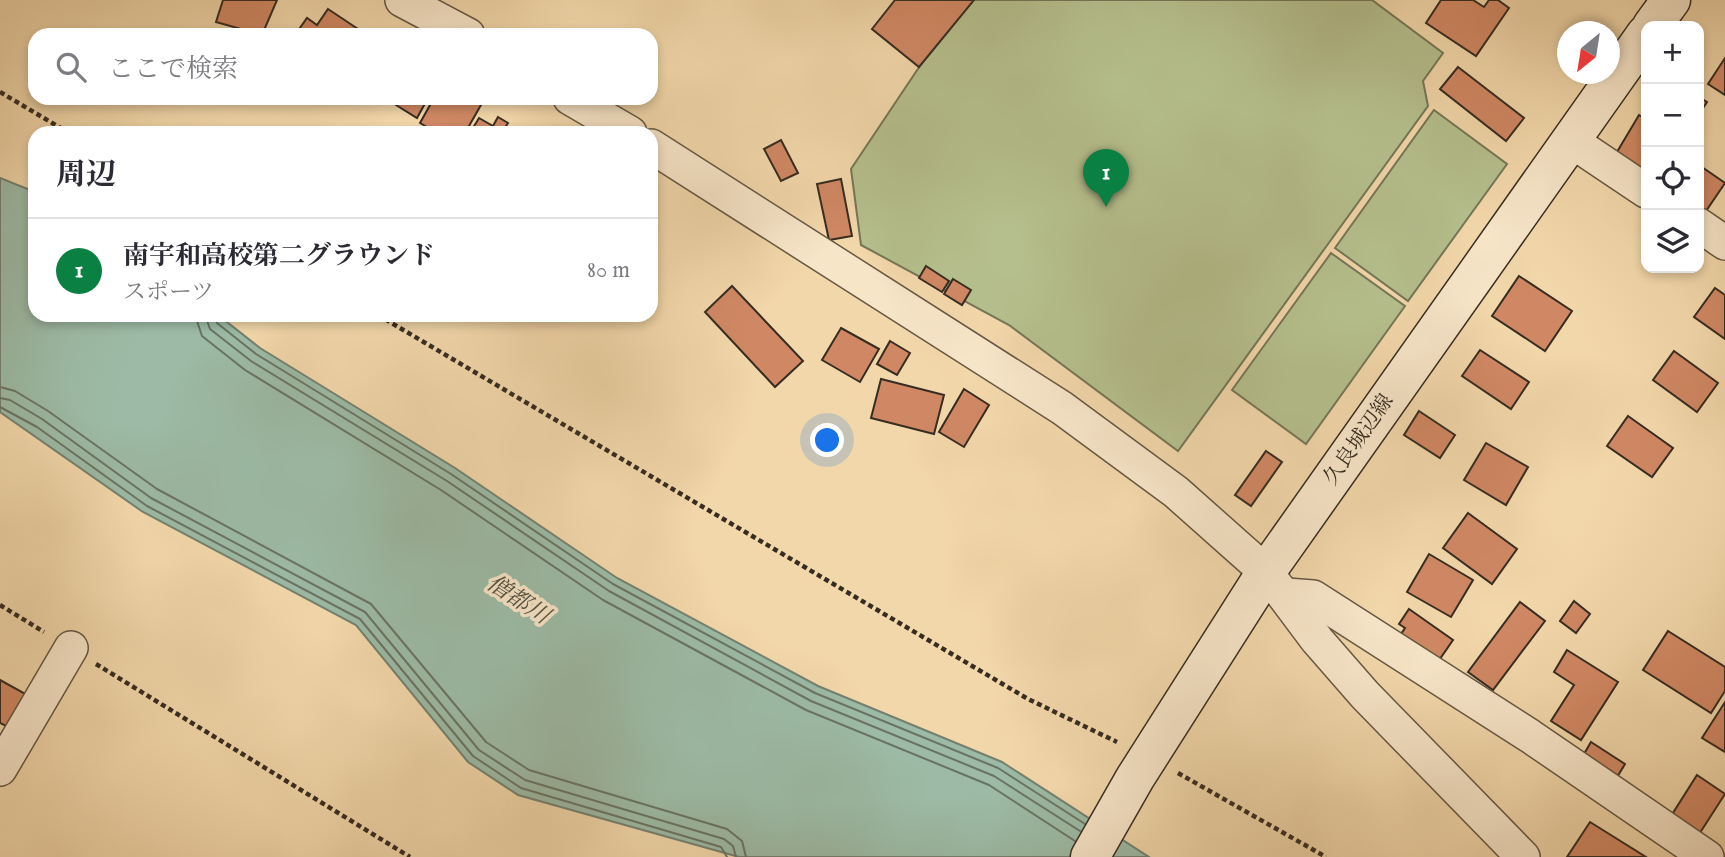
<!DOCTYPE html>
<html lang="ja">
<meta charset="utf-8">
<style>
:root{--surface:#fff;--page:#f7f7f7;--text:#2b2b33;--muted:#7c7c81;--line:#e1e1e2;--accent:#0b8043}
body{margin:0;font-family:"IM FELL English","Noto Serif JP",serif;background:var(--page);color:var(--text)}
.controls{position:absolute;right:21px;top:21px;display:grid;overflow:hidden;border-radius:14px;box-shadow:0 4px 10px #0003}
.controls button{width:63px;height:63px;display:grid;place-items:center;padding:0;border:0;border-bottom:2px solid var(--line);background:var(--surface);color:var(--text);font:35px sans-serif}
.compass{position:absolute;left:1557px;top:21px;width:63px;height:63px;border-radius:50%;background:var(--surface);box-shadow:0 4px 10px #0003;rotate:210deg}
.you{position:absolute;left:828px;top:441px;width:24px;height:24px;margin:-18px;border:5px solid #fff;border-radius:50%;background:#1a73e8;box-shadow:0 0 0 10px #1a73e833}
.badge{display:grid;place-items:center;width:46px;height:46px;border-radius:50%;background:var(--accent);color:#fff;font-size:23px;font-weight:700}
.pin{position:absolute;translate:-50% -58px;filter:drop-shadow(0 2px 4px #0008)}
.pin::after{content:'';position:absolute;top:37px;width:24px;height:21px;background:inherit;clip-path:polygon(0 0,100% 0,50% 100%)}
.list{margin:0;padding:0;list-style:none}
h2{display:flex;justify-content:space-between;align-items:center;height:91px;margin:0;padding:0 28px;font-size:30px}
h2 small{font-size:23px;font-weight:400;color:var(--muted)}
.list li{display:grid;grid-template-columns:46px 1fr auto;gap:21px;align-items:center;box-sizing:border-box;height:105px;padding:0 28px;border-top:2px solid var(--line)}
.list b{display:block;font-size:26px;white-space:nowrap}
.list p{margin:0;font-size:23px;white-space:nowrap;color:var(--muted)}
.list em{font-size:23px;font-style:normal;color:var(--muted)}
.icon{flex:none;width:38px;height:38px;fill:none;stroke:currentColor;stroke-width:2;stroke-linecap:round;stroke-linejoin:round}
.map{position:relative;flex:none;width:1725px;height:857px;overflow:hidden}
.search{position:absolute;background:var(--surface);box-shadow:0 4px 10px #0003;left:28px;top:28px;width:630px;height:77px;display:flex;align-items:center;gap:18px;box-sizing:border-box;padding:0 24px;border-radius:21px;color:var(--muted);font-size:26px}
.panel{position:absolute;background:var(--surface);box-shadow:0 4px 10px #0003;left:28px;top:126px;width:630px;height:196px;border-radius:21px}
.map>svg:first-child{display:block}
.green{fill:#b5bf8d;stroke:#767657;stroke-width:2}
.water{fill:#9cbaa5;stroke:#748170;stroke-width:2}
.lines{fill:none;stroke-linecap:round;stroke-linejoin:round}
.shore{stroke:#6a7363;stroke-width:2}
.building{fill:#d08864;stroke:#372c21;stroke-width:2}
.minor-casing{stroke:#665743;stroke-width:36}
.secondary-casing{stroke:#372c21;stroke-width:41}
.path{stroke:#372c21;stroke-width:4.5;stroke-dasharray:5 3.5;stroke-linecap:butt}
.minor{stroke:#f7e5c8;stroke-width:33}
.secondary{stroke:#f7e5c8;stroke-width:38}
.labels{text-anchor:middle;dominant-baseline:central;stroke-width:7;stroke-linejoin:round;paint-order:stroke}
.street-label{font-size:21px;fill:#372c21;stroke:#f7e5c8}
.water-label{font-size:23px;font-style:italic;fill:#505042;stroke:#f7e5c8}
</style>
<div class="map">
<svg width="1725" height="857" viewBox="0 0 1725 857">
<rect width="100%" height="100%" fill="#f2d7aa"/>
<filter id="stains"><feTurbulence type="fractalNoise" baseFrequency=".00286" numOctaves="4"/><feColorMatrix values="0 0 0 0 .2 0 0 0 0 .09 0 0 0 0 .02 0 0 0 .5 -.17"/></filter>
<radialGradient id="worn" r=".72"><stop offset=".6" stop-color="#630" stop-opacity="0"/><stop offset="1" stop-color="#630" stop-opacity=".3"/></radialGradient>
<g class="green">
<polygon points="964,0 1372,0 1443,53 1423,81 1428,106 1178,451 1009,325 861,245 851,169"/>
<polygon points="1434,110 1507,164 1408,301 1335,248"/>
<polygon points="1331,253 1405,306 1306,444 1232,390"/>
</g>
<polygon class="water" points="0,178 35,192 35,315 218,315 260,348 455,468 617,578 818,686 1002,762 1149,857 739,857 518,795 468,762 356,625 143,512 0,412"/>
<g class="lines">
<g class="shore">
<polyline points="195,315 202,336 245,370 441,490 603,600 806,710 989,785 1075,841"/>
<polyline points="205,315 210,329 251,361 447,481 609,591 811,701 994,776 1080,831"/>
<polyline points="214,315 217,323 256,354 451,474 613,584 815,693 998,768 1085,824"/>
<polyline points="0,387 15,391 48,411 157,489 371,604 486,742 529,770 727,829 742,841 746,857"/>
<polyline points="0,398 10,400 42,419 151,498 365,612 479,750 525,780 724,839 733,846 736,857"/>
<polyline points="0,407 37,427 147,506 360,619 473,756 521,788 721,847 727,857"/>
</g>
</g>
<g class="building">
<polygon points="223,0 277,0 262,35 216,22"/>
<polygon points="895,0 974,0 919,67 872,29"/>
<polygon points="1441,0 1473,0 1484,7 1489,0 1498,0 1509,8 1476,56 1426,23"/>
<polygon points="328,9 367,35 295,35 307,18 317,25"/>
<polygon points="1725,58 1725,95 1708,84"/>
<polygon points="1458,67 1524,118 1506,141 1440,89"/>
<polygon points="1699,97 1707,102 1699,114"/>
<polygon points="400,98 428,98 417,118 396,105"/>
<polygon points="434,98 460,100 485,98 465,133 437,133 420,123"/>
<polygon points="1639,115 1646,119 1646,176 1614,157"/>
<polygon points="498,117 508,123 504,129 512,133 470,133 479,118 493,126"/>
<polygon points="781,140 798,173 781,181 764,149"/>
<polygon points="1699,165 1725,183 1704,214 1699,210"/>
<polygon points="841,179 852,236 829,240 817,184"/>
<polygon points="926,266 949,281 942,292 919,278"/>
<polygon points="1519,276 1572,311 1545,351 1492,316"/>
<polygon points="953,279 971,290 962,305 944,294"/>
<polygon points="732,286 803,361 775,387 705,312"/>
<polygon points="1715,288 1725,295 1725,339 1694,317"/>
<polygon points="841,328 879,349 860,382 822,360"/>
<polygon points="890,341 910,353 897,375 877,364"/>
<polygon points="1480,350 1529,382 1511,409 1462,376"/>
<polygon points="1674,351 1718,383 1697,412 1653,380"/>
<polygon points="881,379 944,395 934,434 871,418"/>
<polygon points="964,389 989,405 964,447 939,432"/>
<polygon points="1419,411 1455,435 1440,458 1404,435"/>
<polygon points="1628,416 1673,448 1652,477 1607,446"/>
<polygon points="1486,443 1528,467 1506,505 1464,480"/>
<polygon points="1266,451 1282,462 1251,506 1235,495"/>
<polygon points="1468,513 1517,549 1492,584 1443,548"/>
<polygon points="1429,554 1473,580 1451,617 1407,592"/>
<polygon points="1574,601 1590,614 1576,633 1560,621"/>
<polygon points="1520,602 1545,621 1493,690 1468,672"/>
<polygon points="1409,609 1453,640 1435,666 1397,640 1405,628 1399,624"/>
<polygon points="1668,631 1725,667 1725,691 1711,713 1643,670"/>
<polygon points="1567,650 1618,682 1581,740 1551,721 1574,685 1554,672"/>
<polygon points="0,680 31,697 8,727 0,723"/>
<polygon points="1725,702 1725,752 1702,738"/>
<polygon points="1591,742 1625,764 1611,787 1577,766"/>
<polygon points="1697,775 1725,794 1694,842 1666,824"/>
<polygon points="1590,822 1646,857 1567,857"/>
</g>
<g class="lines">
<defs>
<g id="minor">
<polyline points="402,0 468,35"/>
<polyline points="570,98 630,133"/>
<polyline points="1570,140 1646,191"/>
<polyline points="651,146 1062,408 1176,492 1266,572 1317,640 1365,695 1523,857"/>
<polyline points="1699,225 1725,243"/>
<polyline points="1286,595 1313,597 1530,736 1707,857"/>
<polyline points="0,769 71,648"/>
</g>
<g id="secondary">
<polyline points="1652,26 1671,0"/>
<polyline points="1090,857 1135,778 1266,572 1646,34"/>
</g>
</defs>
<use href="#minor" class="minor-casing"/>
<use href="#secondary" class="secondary-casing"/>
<g class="path">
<polyline points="0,92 69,133"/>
<polyline points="378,315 1028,699 1117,742"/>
<polyline points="0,605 44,632"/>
<polyline points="96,664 410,857"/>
<polyline points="1178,773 1326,857"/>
</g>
<use href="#minor" class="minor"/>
<use href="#secondary" class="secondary"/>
</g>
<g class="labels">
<g class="street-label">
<text transform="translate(1359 440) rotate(-55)">久良城辺線</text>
</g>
<g class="water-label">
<text transform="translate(518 600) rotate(33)">僧都川</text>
</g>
</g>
<rect width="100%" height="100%" filter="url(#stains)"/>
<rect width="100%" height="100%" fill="url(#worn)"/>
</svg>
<div class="controls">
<button>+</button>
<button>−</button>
<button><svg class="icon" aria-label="locate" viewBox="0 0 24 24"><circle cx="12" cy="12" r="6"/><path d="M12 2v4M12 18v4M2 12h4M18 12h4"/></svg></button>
<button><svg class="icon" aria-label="layers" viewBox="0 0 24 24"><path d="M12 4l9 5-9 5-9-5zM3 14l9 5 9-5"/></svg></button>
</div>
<svg class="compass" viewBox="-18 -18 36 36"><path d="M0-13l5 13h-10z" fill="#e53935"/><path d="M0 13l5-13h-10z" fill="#7c7c81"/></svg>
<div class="you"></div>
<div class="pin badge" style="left:1106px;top:207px">1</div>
<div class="search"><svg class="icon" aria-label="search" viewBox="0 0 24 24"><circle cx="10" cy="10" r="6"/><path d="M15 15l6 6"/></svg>ここで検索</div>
<section class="panel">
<h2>周辺<small></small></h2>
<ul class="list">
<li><span class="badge">1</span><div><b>南宇和高校第二グラウンド</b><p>スポーツ</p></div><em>80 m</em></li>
</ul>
</section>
</div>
